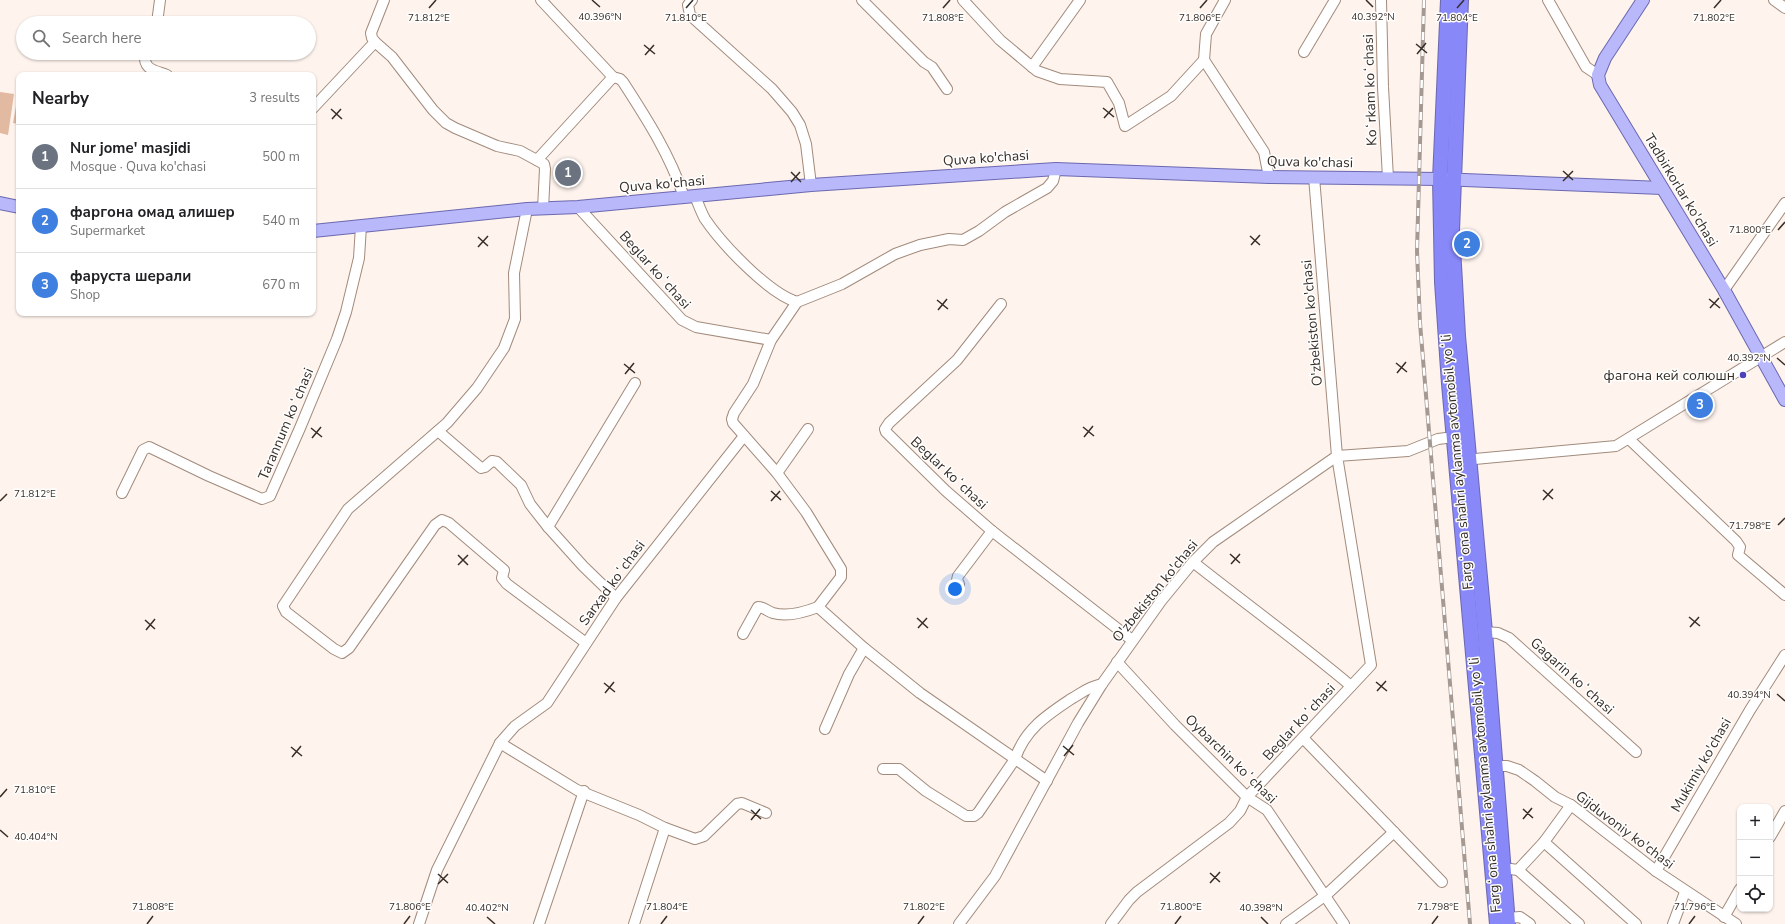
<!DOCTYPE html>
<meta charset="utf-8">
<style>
:root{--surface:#fff;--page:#f6f6f6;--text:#202124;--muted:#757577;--line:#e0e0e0;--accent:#4d42b9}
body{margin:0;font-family:"Nunito Sans",sans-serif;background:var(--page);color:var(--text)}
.controls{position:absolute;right:12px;bottom:12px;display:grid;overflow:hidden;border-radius:8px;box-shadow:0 1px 3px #0004}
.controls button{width:36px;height:36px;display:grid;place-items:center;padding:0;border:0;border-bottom:1px solid var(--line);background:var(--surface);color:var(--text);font:20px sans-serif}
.you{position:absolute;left:955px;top:589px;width:14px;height:14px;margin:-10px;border:3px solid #fff;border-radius:50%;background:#1a73e8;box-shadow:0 0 0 6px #1a73e833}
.badge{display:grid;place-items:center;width:26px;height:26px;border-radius:50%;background:var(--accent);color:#fff;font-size:13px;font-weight:700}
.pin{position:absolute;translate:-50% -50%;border:2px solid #fff;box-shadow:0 1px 4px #0006}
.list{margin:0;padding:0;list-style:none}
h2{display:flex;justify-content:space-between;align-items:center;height:52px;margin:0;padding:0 16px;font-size:17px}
h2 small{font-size:13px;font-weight:400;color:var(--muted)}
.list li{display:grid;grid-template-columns:26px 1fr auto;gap:12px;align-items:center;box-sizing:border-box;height:64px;padding:0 16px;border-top:1px solid var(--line)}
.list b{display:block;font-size:15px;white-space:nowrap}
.list p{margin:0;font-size:13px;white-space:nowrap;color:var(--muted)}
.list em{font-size:13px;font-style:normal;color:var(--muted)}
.icon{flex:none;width:22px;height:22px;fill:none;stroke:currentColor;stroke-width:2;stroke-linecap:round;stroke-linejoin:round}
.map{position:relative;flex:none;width:1785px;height:924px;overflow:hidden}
.search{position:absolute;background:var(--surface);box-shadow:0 1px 3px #0004;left:16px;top:16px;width:300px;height:44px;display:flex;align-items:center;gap:10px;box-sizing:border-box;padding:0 14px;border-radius:22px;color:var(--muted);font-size:15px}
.panel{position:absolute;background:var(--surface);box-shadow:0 1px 3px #0004;left:16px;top:72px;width:300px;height:244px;border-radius:8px}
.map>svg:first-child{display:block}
.pitch{fill:#e1baa1}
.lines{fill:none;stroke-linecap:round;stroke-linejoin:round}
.minor-casing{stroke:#a28b7c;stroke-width:12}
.major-casing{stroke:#6c68b0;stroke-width:14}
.highway-casing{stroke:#6c68b0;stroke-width:16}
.minor{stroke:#fff;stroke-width:10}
.major{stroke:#b8b8fb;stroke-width:12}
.highway{stroke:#8888f9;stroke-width:14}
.rail-casing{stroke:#a49993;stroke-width:4}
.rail{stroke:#fff;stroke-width:2.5;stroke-dasharray:8;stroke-linecap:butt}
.ticks{fill:none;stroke:#372e27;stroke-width:1.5}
.poi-dot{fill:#4d42b9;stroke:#fff;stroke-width:1.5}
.labels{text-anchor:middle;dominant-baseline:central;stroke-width:3;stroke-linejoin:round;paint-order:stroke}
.street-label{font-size:14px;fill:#372e27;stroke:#fff}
.poi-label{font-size:14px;fill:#372e27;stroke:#fff;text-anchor:end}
.ticks-label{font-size:10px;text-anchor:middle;fill:#372e27;stroke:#fff;stroke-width:3;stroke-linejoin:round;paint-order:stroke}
</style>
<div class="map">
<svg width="1785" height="924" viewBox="0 0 1785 924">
<rect width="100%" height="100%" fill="#fef3ed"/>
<g class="pitch">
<polygon points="0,92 14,94 8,135 0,133"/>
<polygon points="18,95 19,95 19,124 13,123"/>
</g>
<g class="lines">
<defs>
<g id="minor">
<path d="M541 0 613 77 620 79 623 82C647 119 670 155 684 197"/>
<polyline points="692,0 688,5 690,15 772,89 792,112 800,125 806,144 811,185"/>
<polyline points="862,0 924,62 932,67 947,89"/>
<polyline points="963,0 1000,40 1037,71 1060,79 1107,82 1119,103 1125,126 1171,96 1204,60"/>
<polyline points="1225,0 1206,34 1204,60 1264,152 1269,177"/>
<polyline points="1381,0 1383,87 1388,178"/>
<polyline points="1548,0 1586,67 1598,75"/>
<polyline points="1774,0 1785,8"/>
<polyline points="157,23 160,0"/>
<polyline points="375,42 372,38 371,33 384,0"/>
<polyline points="1304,52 1335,0"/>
<path d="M145 53C143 70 154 70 167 75"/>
<polyline points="1032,67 1080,0"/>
<polyline points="313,108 375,42 392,57 433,110 446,123 455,128 497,146 520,151 544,164 545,169 543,209"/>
<polyline points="537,160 613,77"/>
<path d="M695 196C698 203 701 212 705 219 722 244 768 293 797 302"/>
<polyline points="578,207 682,320 696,327 771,340"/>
<polyline points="527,209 514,273 515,319 504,348 477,388 447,423 348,509 283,606 286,612 334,649 342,653 349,648 435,525 442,520 449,523 504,570 502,578 507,584 586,643"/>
<polyline points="1724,290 1785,203"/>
<polyline points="1001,304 957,360 889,423 885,429 886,432 946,491 992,531 1132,640"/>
<polyline points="438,431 481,468 485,467 492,461 497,462 521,485 530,504 548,527 583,566 616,598"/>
<polyline points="1629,439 1736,541 1740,547 1738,555 1785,595"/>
<polyline points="1464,460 1616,446 1785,342"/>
<polyline points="777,473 808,429"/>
<polyline points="122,493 143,450 149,447 209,476 262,499 270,496 300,428 337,339 346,312 359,258 361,226"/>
<polyline points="548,527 635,383"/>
<path d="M1193 562C1246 604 1300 643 1351 686"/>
<polyline points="959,584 957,580 958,576 992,531"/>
<polyline points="1485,632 1498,633 1509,638 1636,752"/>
<path d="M743 634 758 607C764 607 767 611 773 613 786 617 805 612 818 607"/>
<polyline points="1117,662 1175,725 1247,797 1267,810 1344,924"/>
<polyline points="825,729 849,674 864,648"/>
<polyline points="1304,739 1442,882"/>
<polyline points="500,743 577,790 639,815 665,828 695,839 704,836 737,804 742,803 766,813"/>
<polyline points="1495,766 1507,766 1519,770 1535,781 1555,797 1571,805 1656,871 1736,924"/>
<path d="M883 769H899L926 791 966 816H974L978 813 1015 759C1025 729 1047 715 1071 699 1085 691 1085 689 1102 684"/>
<polyline points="1047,781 920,693 864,648 818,607 841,577 841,569 806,512 777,473 733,423 732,419 734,413 753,384 771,340 797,302 842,284 895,254 920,245 949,239 963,240 979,231 1005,212 1047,188 1053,181 1056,169"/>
<polyline points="1770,837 1785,811"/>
<polyline points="1544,842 1636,924"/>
<polyline points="1503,868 1518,870 1544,842 1571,805"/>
<polyline points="1518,870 1579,924"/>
<polyline points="1656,871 1750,710 1785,655"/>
<polyline points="1724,917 1740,889"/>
<polyline points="1507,918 1520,917 1530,924"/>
<polyline points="419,924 437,870 500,743 515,726 547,703 616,598 744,436"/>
<polyline points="539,924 584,791"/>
<polyline points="634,924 665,828"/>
<polyline points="959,924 995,876 1078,723 1102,684 1161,601 1193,562 1213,542 1337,456 1314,177"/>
<polyline points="1111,924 1129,900 1137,892 1229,823 1240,811 1247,797 1371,665 1337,456 1408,451 1438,439 1454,437"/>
<polyline points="1286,924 1326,895 1394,832"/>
<polyline points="1673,924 1685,892"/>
</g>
<g id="major">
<polyline points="1643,0 1605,58 1598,75 1600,85 1724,290 1785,400"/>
<polyline points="0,203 19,207"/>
<polyline points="313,231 527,209 578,207 811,185 1056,169 1269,177 1440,179 1662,188"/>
</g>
<g id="highway">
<polyline points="1448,0 1440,179 1442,282 1449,384 1497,924"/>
<polyline points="1461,0 1452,231 1455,282 1458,336 1485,632 1508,924"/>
</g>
</defs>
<use href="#minor" class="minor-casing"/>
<use href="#major" class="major-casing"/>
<use href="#highway" class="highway-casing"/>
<use href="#minor" class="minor"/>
<use href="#major" class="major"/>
<use href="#highway" class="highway"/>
<defs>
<polyline id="rail" points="1424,0 1417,251 1420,323 1470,924"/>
</defs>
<use href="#rail" class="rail-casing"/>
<use href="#rail" class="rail"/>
</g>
<path class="ticks" d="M592 0 600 7M1366 0 1373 7M429 8 436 0M686 8 693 0M943 8 950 0M1200 8 1207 0M1457 8 1464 0M1714 8 1721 0M1416 44 1427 53M644 45 655 54M1417 54 1426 43M645 55 654 45M1103 108 1114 117M331 109 342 119M1104 118 1113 108M332 119 341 109M1563 171 1573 180M791 172 801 182M1563 181 1573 171M791 182 800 172M1778 230 1785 222M1250 236 1260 245M478 237 488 246M1251 245 1260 235M478 247 488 236M1709 299 1720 308M937 300 948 309M1710 308 1719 298M938 310 947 299M1777 358 1785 365M1396 363 1407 372M624 364 635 373M1397 373 1406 362M625 374 634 363M1083 427 1094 436M311 428 322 437M1084 437 1093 426M312 438 321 427M1543 490 1553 499M771 491 781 500M1543 500 1553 489M0 501 7 494M771 501 780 491M1778 525 1785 518M1230 554 1240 563M458 555 468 565M1231 564 1240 554M458 565 468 555M1689 617 1700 626M917 618 928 628M145 620 155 629M1690 627 1699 617M918 628 927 618M146 630 155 619M1376 682 1387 691M604 683 615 692M1377 691 1386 681M605 693 614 682M1777 694 1785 701M1063 746 1074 755M291 747 302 756M1064 756 1073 745M292 757 301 746M0 797 7 789M1523 809 1533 818M751 810 761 819M1523 819 1532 808M751 820 760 809M0 830 8 837M1210 873 1220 882M438 874 448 883M1210 883 1220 872M438 884 448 874M487 917 495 924M1261 917 1268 924M147 924 153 916M404 924 410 916M661 924 667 916M918 924 924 916M1175 924 1181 916M1432 924 1438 916M1689 924 1695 916"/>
<circle class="poi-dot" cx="1743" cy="375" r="4"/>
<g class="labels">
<g class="street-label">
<text transform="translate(1370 90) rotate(-92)">Koʻrkam koʻchasi</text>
<text transform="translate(986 158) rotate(-4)">Quva ko'chasi</text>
<text transform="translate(1310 162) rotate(1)">Quva ko'chasi</text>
<text transform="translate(662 184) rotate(-5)">Quva ko'chasi</text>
<text transform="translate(1681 190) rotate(59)">Tadbirkorlar ko'chasi</text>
<text transform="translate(655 270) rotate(48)">Beglar koʻchasi</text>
<text transform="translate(1312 323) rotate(-95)">O'zbekiston ko'chasi</text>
<text transform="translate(286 424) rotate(-67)">Tarannum koʻchasi</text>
<text transform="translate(1457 462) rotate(-95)">Fargʻona shahri aylanma avtomobil yoʻli</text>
<text transform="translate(949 473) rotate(43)">Beglar koʻchasi</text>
<text transform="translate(612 583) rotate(-54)">Sarxad koʻchasi</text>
<text transform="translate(1155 591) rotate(-51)">O'zbekiston ko'chasi</text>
<text transform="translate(1572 676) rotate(42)">Gagarin koʻchasi</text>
<text transform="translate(1299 722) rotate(-47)">Beglar koʻchasi</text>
<text transform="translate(1231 759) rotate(44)">Oybarchin koʻchasi</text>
<text transform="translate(1701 765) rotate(-60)">Mukimiy ko'chasi</text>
<text transform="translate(1485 785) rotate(-95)">Fargʻona shahri aylanma avtomobil yoʻli</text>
<text transform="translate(1625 830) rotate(37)">Gijduvoniy ko'chasi</text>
</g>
<g class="poi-label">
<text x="1735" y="375">фагона кей солюшн</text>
</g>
</g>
<g class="ticks-label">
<text x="600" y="20">40.396°N</text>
<text x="1373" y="20">40.392°N</text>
<text x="429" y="21">71.812°E</text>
<text x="686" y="21">71.810°E</text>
<text x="943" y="21">71.808°E</text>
<text x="1200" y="21">71.806°E</text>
<text x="1457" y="21">71.804°E</text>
<text x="1714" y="21">71.802°E</text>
<text x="1750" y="233">71.800°E</text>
<text x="1749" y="361">40.392°N</text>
<text x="35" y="497">71.812°E</text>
<text x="1750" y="529">71.798°E</text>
<text x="1749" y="698">40.394°N</text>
<text x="35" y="793">71.810°E</text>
<text x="36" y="840">40.404°N</text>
<text x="153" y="910">71.808°E</text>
<text x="410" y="910">71.806°E</text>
<text x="667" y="910">71.804°E</text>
<text x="924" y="910">71.802°E</text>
<text x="1181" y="910">71.800°E</text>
<text x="1438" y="910">71.798°E</text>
<text x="1695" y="910">71.796°E</text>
<text x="487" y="911">40.402°N</text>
<text x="1261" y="911">40.398°N</text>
</g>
</svg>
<div class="controls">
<button>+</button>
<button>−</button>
<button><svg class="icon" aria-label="locate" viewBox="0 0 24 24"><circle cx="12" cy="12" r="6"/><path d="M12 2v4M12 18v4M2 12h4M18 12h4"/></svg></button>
</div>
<div class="you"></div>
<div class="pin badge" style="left:568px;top:173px;background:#6b7280">1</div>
<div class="pin badge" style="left:1467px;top:244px;background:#3f7fe0">2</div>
<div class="pin badge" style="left:1700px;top:405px;background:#3f7fe0">3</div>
<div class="search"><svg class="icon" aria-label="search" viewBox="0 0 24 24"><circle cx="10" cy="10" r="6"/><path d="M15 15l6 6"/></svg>Search here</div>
<section class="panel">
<h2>Nearby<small>3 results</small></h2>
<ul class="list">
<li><span class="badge" style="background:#6b7280">1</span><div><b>Nur jome' masjidi</b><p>Mosque · Quva ko'chasi</p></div><em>500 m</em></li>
<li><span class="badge" style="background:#3f7fe0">2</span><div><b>фаргона омад алишер</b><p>Supermarket</p></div><em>540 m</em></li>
<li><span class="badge" style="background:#3f7fe0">3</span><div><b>фаруста шерали</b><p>Shop</p></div><em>670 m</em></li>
</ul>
</section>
</div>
